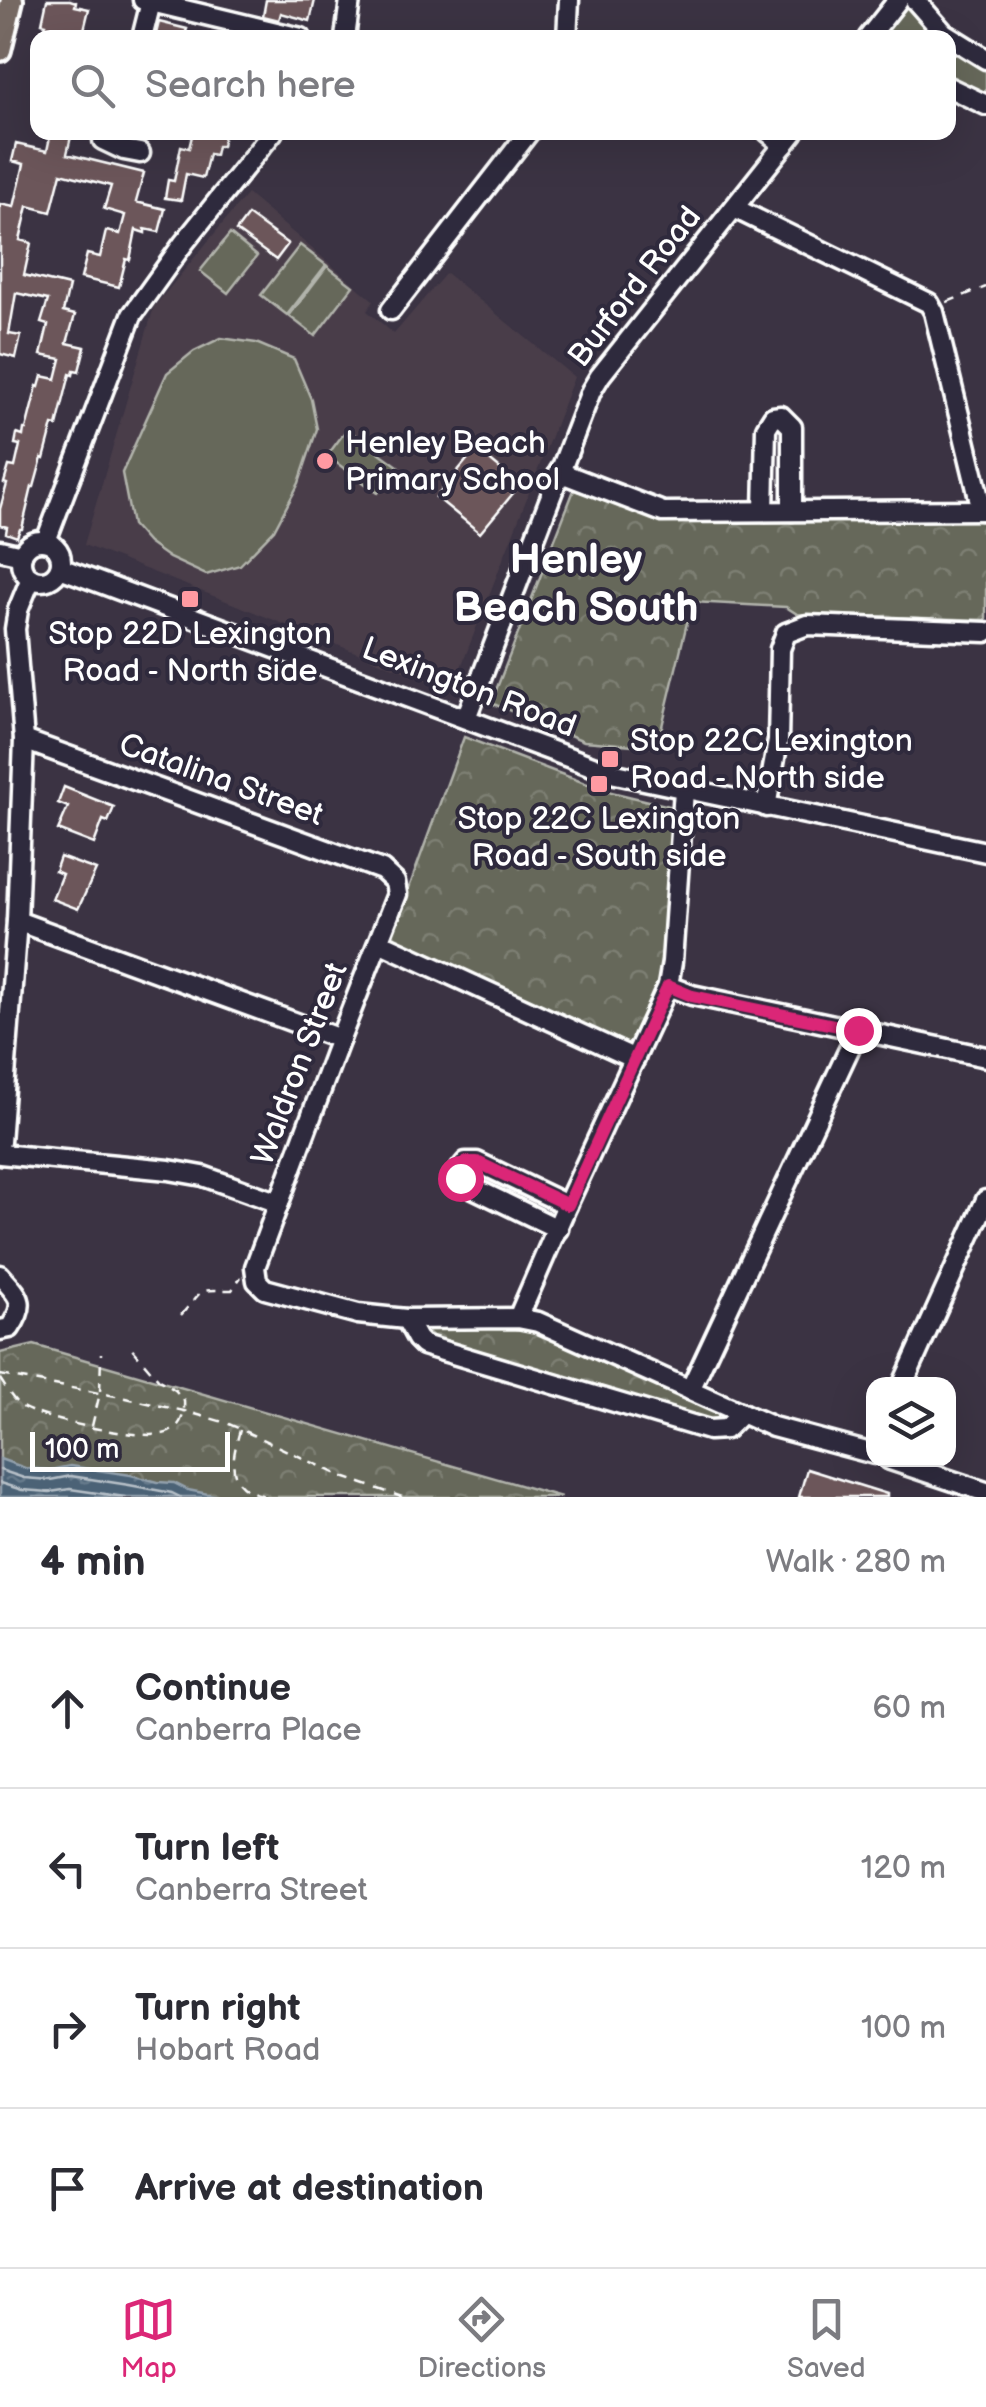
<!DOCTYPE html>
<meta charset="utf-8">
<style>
:root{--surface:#fff;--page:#f2f2f3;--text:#2b2b33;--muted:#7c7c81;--line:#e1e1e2;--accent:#db2777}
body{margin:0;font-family:"Balsamiq Sans",sans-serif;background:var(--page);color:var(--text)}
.controls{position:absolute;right:30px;bottom:30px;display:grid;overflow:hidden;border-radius:20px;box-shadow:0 10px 40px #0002}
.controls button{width:90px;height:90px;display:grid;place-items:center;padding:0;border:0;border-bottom:2px solid var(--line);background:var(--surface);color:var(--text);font:50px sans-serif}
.scale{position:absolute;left:30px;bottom:25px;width:200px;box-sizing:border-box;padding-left:10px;border:5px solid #fff;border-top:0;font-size:28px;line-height:35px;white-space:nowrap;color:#fff;-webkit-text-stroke:8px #2f2a3d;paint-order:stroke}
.stop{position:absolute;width:30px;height:30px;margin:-22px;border:8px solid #db2777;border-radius:50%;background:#fff}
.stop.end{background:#db2777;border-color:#fff;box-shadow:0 2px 10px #0008}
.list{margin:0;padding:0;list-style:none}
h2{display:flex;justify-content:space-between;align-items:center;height:130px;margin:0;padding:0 40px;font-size:42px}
h2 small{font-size:32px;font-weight:400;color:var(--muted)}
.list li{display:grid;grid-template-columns:65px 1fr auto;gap:30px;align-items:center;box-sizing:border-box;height:160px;padding:0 40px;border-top:2px solid var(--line)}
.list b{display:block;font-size:38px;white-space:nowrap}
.list p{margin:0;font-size:32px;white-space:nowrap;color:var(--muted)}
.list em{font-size:32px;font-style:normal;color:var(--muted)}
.icon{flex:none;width:55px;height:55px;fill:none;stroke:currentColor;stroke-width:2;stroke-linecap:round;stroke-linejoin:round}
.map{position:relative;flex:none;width:986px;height:1497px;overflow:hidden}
.search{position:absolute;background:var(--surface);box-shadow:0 10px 40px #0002;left:30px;right:30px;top:30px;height:110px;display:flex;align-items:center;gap:25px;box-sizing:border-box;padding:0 35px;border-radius:20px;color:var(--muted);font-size:38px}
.sheet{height:770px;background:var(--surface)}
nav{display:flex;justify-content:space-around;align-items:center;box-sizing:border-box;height:140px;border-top:2px solid var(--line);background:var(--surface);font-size:28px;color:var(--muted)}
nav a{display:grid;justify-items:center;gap:5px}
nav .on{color:var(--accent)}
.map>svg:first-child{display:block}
.built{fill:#4a3e4a}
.green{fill:#66685a;stroke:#b2b4ac;stroke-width:2.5}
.park{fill:url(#park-crowns);stroke:#b2b4ac;stroke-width:2.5}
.water{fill:url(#water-ripples);stroke:#93a1ad;stroke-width:2.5}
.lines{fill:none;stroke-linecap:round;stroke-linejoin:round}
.shore{stroke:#b7c0c8;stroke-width:2.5}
.building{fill:#6c575a;stroke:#fff;stroke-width:2.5}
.minor-casing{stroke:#fff;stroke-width:25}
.major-casing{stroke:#fff;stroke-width:28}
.path{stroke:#fff;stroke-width:2.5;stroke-dasharray:10 8;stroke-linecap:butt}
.minor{stroke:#2f2a3d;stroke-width:18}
.major{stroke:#766964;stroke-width:20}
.route{stroke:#db2777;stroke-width:12}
.poi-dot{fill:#ff9aa2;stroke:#2f2a3d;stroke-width:4}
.labels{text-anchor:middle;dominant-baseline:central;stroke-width:8;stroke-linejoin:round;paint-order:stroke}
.street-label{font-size:32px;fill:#fff;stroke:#2f2a3d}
.poi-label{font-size:32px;fill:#fff;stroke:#2f2a3d;text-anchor:start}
.district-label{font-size:42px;font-weight:bold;fill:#fff;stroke:#2f2a3d}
</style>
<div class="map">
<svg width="986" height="1497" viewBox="0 0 986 1497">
<defs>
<pattern id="park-crowns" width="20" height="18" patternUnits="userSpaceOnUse" patternTransform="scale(2.5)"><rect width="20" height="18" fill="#66685a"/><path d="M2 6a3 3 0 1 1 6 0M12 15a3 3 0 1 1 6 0" fill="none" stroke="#7d7f73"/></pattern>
<pattern id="water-ripples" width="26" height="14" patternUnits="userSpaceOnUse" patternTransform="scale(2.5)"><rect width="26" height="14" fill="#4b6276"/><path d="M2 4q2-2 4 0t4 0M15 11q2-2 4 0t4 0" fill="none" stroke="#667a8b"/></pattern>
</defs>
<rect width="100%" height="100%" fill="#3b3343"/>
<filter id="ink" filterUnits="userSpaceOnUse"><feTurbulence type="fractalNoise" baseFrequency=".01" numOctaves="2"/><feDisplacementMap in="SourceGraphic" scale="20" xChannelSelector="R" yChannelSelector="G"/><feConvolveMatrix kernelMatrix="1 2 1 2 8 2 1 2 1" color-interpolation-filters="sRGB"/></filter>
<g filter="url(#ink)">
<polygon class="built" points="247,194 374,301 367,311 394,334 446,273 574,377 452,690 84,545 154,307"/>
<g class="green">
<polygon points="904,5 943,37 878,38"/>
<polygon points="948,43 986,69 986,100 949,82"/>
<polygon points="230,234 257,256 228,293 200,271"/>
<polygon points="300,245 326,265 287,315 261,295"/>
<polygon points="327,266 353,286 315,336 289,316"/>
<polygon points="221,338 256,343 294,359 311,399 317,429 299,483 274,530 240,565 206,575 169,558 148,543 132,525 122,473 167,373 194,351"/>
<polygon points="347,429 398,466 378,493 327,456"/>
</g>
<g class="park">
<polygon points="574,490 664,518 986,518 986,620 797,614 786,607 692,602 657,747 584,741 491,703"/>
<polygon points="464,737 603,790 678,808 665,974 631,1049 390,940"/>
<polygon points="523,1324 726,1411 724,1419 719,1422 712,1421 436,1339 428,1332 429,1326"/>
<polygon points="34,1345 561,1497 0,1497 0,1353"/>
</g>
<polygon class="water" points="0,1459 25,1468 50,1470 70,1466 131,1475 158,1482 174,1483 188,1490 223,1497 0,1497"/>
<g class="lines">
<g class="shore">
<polyline points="0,1470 24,1478 50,1480 71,1476 129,1485 172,1493 180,1497"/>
<polyline points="0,1483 22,1490 50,1492 70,1489 125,1497"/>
</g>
</g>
<g class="building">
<polygon points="47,0 70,0 76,2 75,6 89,9 82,38 42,38 46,24 42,23"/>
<polygon points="266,0 315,0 310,21 281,13 279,20 263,16"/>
<polygon points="159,22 187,29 184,38 155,38"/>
<polygon points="51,132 72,132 67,154 144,173 136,202 165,209 159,232 145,229 145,233 136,230 130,260 126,259 119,287 81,278 87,254 100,257 106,231 120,234 125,215 104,209 111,186 61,173 51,212 28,206 20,240 31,243 24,275 69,286 63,312 75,315 67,343 85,347 79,371 74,370 73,375 70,374 57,426 53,425 44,459 42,458 34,487 32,487 22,529 20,529 17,537 6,533 7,527 0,525 0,509 7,484 4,483 9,466 15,467 20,445 15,444 17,434 23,436 24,429 26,429 37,386 39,387 42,376 56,379 61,359 41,355 48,325 41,323 48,300 16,293 9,334 21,336 16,358 0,354 0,204 14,207 24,164 12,161 16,144 47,151"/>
<polygon points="193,132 224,134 222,146 217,146 215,155 209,154 203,178 186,174 181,200 165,198 168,180 174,181 181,146 189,148"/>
<polygon points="248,215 288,244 276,260 236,231"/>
<polygon points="476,449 520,485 480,533 436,497"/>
<polygon points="64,787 114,807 108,822 103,820 94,844 58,830 68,807 58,803"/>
<polygon points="60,857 96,870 78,909 52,899 62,874 55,871"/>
<polygon points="807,1469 887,1494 887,1497 799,1497"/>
</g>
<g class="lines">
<defs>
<g id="minor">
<polyline points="143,0 301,38"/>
<polyline points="915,0 944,33 986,59"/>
<polyline points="142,38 151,2"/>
<polyline points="345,38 350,0"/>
<polyline points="567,38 569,0"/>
<polyline points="868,38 898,0"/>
<polyline points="948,87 986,105"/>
<polyline points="103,132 103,140 124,150 140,153"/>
<polyline points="768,132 784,145"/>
<polyline points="734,208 929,303 934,312 982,510"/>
<polyline points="391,310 529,132"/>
<polyline points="559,472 663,512 986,510"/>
<polyline points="764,511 766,428 773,417 781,416 792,427 792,511"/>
<polyline points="46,541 132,315 183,244 273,132"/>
<circle cx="41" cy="561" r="20"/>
<polyline points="0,550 22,555"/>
<polyline points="60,568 611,773 986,852"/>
<polyline points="466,718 591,391 600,376 794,132"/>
<polyline points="24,740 382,870 395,882 397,894 340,1039 255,1267 257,1281 265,1289 358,1314 406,1319 518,1318 538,1322 773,1427 874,1454"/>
<polyline points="766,807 778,741 780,649 786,633 807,625 986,632"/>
<polyline points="17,921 340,1039"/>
<polyline points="379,942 635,1059"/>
<polyline points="668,986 692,995 986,1057"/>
<polyline points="0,1142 17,921 24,740 15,629 18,610 31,578"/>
<polyline points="0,1154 169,1170 203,1176 279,1203"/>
<polyline points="558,1229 467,1185 460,1178 461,1168 466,1162 477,1162 567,1205"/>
<path d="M0 1275C19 1297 28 1301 10 1328L0 1330"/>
<polyline points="518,1318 567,1205 668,986 672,962 684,790"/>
<polyline points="406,1319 417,1339 423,1345 709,1430 726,1429 742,1413"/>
<polyline points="903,1384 986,1200"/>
<polyline points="690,1390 858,1030"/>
<polyline points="890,1460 986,1492"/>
</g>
<polyline id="major" points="0,50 12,0"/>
</defs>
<use href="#minor" class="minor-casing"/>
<use href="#major" class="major-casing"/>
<g class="path">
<polyline points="947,302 986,287"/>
<path d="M181 1315C206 1287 195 1290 232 1290L241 1277"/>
<polyline points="0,1375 121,1397 184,1411 227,1423 346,1478 402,1497"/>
<path d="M0 1379C7 1389 13 1402 24 1408 46 1420 148 1443 169 1432 182 1426 185 1413 184 1400L175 1390 159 1380 130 1346"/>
<polyline points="92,1426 100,1393 101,1353"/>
<path d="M240 1430C230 1466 226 1489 270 1497"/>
</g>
<use href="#minor" class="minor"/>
<use href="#major" class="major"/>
</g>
</g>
<g class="lines" filter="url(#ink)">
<polyline class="route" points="460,1178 460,1168 466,1162 477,1162 568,1205 668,986 692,996 858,1030"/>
</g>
<g class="poi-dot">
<circle cx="325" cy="461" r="10"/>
<rect x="180" y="589" width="20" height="20" rx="5"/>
<rect x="600" y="749" width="20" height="20" rx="5"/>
<rect x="589" y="774" width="20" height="20" rx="5"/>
</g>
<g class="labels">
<g class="street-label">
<text transform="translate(635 287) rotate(-52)">Burford Road</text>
<text transform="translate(469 688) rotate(21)">Lexington Road</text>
<text transform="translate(221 780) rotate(20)">Catalina Street</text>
<text transform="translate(300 1064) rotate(-69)">Waldron Street</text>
</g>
<g class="poi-label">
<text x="345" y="443">Henley Beach<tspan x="345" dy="37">Primary School</tspan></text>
<text x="190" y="634" text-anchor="middle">Stop 22D Lexington<tspan x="190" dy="37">Road - North side</tspan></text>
<text x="630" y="741">Stop 22C Lexington<tspan x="630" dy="37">Road - North side</tspan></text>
<text x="599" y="819" text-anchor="middle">Stop 22C Lexington<tspan x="599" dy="37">Road - South side</tspan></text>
</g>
<g class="district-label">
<text x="576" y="560">Henley<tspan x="576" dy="48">Beach South</tspan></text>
</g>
</g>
</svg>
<div class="controls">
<button><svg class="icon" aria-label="layers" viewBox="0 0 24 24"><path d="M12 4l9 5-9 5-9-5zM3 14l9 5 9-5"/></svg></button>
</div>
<div class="scale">100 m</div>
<div class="stop" style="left:460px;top:1178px"></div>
<div class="stop end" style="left:858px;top:1030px"></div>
<div class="search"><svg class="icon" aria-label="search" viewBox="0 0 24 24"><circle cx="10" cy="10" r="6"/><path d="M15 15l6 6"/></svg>Search here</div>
</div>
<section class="sheet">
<h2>4 min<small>Walk · 280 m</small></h2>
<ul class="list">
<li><svg class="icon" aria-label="ahead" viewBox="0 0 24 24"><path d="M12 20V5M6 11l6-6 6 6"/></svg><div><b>Continue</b><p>Canberra Place</p></div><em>60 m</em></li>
<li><svg class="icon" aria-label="left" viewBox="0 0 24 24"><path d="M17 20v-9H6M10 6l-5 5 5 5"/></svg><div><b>Turn left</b><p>Canberra Street</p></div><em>120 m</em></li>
<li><svg class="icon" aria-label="right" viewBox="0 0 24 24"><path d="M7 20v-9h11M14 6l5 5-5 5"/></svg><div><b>Turn right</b><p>Hobart Road</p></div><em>100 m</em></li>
<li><svg class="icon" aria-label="arrive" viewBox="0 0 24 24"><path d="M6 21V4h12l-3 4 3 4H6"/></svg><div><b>Arrive at destination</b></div></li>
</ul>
</section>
<nav>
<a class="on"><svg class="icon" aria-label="map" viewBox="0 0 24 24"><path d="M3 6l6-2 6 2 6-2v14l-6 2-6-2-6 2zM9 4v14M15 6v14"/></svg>Map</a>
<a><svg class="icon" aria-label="directions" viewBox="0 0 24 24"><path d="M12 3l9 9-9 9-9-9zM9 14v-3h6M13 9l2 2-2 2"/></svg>Directions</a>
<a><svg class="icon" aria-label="saved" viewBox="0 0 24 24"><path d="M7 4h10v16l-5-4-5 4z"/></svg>Saved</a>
</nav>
